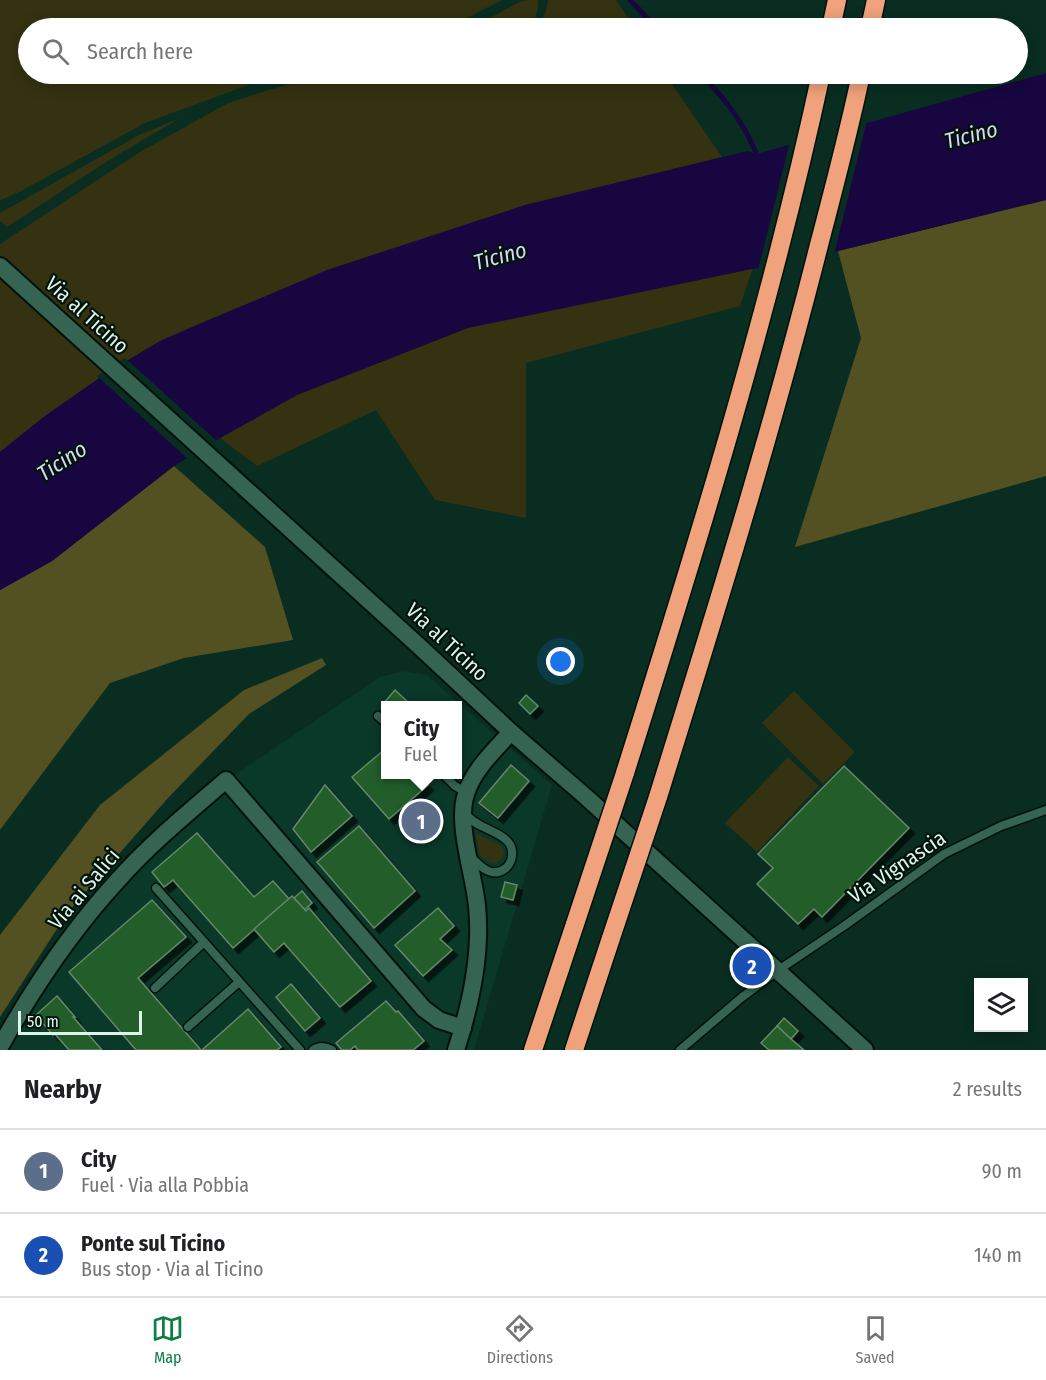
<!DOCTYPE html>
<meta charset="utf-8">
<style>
:root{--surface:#fff;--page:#f2f2f2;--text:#202124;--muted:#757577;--line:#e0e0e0;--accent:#0b8043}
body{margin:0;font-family:"Fira Sans Condensed",sans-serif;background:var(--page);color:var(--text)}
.controls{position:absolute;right:18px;bottom:18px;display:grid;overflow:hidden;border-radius:0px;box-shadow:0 3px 15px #0003}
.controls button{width:54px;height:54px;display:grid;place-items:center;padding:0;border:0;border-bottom:2px solid var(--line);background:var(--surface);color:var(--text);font:30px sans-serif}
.scale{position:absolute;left:18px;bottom:15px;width:124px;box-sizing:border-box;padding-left:6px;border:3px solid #dcf4e9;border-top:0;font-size:16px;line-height:21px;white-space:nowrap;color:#dcf4e9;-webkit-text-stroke:4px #02130c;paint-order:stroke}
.you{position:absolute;left:561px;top:662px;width:21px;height:21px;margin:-15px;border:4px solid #fff;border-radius:50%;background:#1a73e8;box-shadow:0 0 0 9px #1a73e833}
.badge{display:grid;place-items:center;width:39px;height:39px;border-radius:50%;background:var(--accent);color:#fff;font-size:20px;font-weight:700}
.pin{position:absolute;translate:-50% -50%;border:3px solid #fff;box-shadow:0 2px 6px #0006}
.popup{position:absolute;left:381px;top:701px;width:81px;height:78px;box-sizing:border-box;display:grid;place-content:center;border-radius:0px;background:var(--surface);filter:drop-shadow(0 2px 4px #0005);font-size:20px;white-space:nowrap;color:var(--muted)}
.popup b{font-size:22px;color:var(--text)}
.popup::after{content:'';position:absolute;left:50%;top:100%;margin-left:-12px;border:12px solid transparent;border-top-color:var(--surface)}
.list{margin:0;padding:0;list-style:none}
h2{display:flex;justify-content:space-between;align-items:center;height:78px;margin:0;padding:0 24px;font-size:26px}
h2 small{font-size:20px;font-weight:400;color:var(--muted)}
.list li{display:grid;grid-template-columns:39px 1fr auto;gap:18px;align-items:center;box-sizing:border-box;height:84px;padding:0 24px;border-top:2px solid var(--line)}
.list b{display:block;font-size:22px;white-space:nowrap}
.list p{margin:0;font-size:20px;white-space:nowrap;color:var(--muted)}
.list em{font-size:20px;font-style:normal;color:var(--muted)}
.icon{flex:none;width:33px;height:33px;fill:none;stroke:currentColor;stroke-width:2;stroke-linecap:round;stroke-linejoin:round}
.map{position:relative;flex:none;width:1046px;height:1050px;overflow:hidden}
.search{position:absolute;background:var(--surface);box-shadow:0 3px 15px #0003;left:18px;right:18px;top:18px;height:66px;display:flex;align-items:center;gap:15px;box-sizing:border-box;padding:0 21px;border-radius:33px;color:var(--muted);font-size:22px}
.sheet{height:246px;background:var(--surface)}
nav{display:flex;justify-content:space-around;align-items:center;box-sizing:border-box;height:84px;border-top:2px solid var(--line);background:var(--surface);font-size:16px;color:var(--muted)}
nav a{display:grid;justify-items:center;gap:3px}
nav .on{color:var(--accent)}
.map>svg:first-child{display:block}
.built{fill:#0a3829;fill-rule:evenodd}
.green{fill:#343210}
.forest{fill:#535122}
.water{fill:#170640}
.pier{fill:#092d21}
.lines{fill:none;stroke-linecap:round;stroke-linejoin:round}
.stream{stroke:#170640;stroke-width:5}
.building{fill:#205d2b;stroke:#668769;stroke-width:1.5;filter:url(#shadow)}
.lane-casing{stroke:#00130b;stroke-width:11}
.street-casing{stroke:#00130b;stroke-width:20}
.highway-casing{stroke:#00130b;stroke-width:21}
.lane{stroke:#366452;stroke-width:8}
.street{stroke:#366452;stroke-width:16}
.highway{stroke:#efa27c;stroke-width:18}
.highway-bridge-casing{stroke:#00130b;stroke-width:21;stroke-linecap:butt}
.highway-bridge{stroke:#efa27c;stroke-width:18}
.labels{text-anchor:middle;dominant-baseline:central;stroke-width:4.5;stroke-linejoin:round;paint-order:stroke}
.street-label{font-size:21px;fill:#dcf4e9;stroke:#02130c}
.water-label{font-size:22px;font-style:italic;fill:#d8d7f4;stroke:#02130c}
</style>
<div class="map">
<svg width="1046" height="1050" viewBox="0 0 1046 1050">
<defs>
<filter id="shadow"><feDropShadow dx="5.5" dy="5.5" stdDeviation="0" flood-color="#0009"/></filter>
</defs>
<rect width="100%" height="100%" fill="#092d21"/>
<path class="built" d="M404 671 427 675 552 785 474 1050H5L11 1035 112 896 236 774 380 677ZM385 706H457V774H385Z"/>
<g class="green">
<polygon points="0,0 502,0 451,26 441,28 28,28 28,74 286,74 254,83 145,123 21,191 6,198 0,200"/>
<polygon points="528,0 538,0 538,9 533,25 540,24 546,11 548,0 616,0 635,28 471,28 520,2"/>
<polygon points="324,74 665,74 722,157 525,205 229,311 162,340 108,372 45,416 0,452 0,244 138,153 228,103 265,91"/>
<polygon points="180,118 114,157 7,227 0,221 0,213 139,135"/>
<polygon points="753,268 740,306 526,363 526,518 435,500 376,410 257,466 220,438 297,395 468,327"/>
<polygon points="794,691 855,752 823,784 762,723"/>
<polygon points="788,757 819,786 757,852 725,823"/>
<path d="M475 833 501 846 504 851 501 860C493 866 488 861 480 856Z"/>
</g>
<g class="forest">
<polygon points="1046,200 1046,476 795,547 861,338 838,251"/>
<polygon points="174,466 265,547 293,640 184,658 110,683 0,830 0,590 52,561"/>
<polygon points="322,658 326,665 249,714 168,798 68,912 0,1017 0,935 100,805 244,690"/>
</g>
<polygon class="water" points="1046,73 1046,200 838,251 468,328 297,395 220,438 174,466 52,561 0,590 0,452 45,416 108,372 162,340 327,270 525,205 748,151 757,154"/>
<g class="pier">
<polygon points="867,120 834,255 758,270 790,141"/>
<polygon points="125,358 218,442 189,460 97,376"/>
</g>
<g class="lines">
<g class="stream">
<polyline points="630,0 657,28"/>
<path d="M701 74C727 101 745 124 759 160"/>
</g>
</g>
<g class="building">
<polygon points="395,690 412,706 385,706 383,704"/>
<polygon points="526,695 538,706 530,714 519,703"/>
<polygon points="385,749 385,774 416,774 428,785 389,819 352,777"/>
<polygon points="511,765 529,781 498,818 479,803"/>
<polygon points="844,766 909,828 822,917 814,909 798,924 757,884 773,868 758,854"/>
<polygon points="325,785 352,816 311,852 293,829"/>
<polygon points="359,826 415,891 374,928 317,862"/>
<polygon points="197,833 254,897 273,881 289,899 233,948 173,880 164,887 152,872"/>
<polygon points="505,882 517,885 513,900 501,897"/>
<polygon points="302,891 312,903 304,910 294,898"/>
<polygon points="292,896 306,911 309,908 371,981 340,1007 284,943 274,952 254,929"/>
<polygon points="152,900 186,937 138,978 201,1050 136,1050 69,972"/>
<polygon points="438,908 454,926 440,939 452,950 423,976 395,945"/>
<polygon points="291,984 320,1018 305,1031 276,997"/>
<polygon points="57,996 75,1017 73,1017 102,1050 69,1050 55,1034 53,1035 36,1015"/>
<polygon points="386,1001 396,1012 398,1011 424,1041 413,1050 358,1050 355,1046 350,1050 342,1050 336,1043"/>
<polygon points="248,1009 281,1047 277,1050 202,1050"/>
<polygon points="784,1018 798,1031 791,1039 777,1026"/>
<polygon points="777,1026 791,1039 804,1050 769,1050 761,1043"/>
</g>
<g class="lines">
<defs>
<g id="lane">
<polyline points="378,716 385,722"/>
<polyline points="443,774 455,786 466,792"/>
<path d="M466 814C477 831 515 832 512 855 512 860 510 864 506 868 492 879 481 867 471 857"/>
<polyline points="156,888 300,1050"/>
<polyline points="155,988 204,942"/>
<polyline points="188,1027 239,982"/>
<path d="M313 1050C319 1046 325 1046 332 1050"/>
<polyline points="680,1050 741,998 777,971 844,926 944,854 1001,826 1046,810"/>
</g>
<g id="street">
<polyline points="0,266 420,647 511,732 586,797 865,1050"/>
<path d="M0 1047C33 988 72 930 118 880 151 843 189 812 226 780L424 1009 439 1020 463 1028"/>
<path d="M456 1050C471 1004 482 955 477 906 474 874 456 824 466 794 473 770 495 750 511 732"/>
</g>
<g id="highway">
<polyline points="831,28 837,0"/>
<polyline points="870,28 876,0"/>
<path d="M625 773C698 542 770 310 821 74"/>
<path d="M658 797C715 614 772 431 819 245 834 188 849 131 861 74"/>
<polyline points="533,1050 575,924"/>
<polyline points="574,1050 611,938"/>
</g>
</defs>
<use href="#lane" class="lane-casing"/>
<use href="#street" class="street-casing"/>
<use href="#highway" class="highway-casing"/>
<use href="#lane" class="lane"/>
<use href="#street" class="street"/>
<use href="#highway" class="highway"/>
<defs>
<g id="highway-bridge">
<polyline points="575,924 625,773"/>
<polyline points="611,938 658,797"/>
</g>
</defs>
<use href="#highway-bridge" class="highway-bridge-casing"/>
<use href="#highway-bridge" class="highway-bridge"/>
</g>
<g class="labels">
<g class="street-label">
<text transform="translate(87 315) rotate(42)">Via al Ticino</text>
<text transform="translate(447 642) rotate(43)">Via al Ticino</text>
<text transform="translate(897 867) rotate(-34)">Via Vignascia</text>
<text transform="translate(84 889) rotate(-50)">Via ai Salici</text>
</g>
<g class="water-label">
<text transform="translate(971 135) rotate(-14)">Ticino</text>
<text transform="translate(500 256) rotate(-15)">Ticino</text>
<text transform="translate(62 461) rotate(-33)">Ticino</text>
</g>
</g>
</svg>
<div class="controls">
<button><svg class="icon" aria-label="layers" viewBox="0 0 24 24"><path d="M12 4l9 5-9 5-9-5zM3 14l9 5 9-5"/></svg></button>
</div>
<div class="scale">50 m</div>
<div class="you"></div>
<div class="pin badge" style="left:421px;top:821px;background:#5c6f8a">1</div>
<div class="popup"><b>City</b>Fuel</div>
<div class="pin badge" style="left:752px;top:966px;background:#1a4fb4">2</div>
<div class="search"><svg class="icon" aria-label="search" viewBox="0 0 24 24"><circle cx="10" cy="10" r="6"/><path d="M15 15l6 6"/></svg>Search here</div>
</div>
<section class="sheet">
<h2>Nearby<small>2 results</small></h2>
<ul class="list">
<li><span class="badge" style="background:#5c6f8a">1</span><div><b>City</b><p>Fuel · Via alla Pobbia</p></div><em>90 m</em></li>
<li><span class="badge" style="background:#1a4fb4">2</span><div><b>Ponte sul Ticino</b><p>Bus stop · Via al Ticino</p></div><em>140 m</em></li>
</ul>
</section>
<nav>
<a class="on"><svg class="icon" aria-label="map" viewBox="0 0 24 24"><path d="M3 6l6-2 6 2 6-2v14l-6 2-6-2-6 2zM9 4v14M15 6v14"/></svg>Map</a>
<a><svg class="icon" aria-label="directions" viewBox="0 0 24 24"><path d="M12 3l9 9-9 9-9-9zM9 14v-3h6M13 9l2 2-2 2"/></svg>Directions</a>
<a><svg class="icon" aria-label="saved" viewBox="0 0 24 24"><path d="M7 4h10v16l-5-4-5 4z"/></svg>Saved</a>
</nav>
